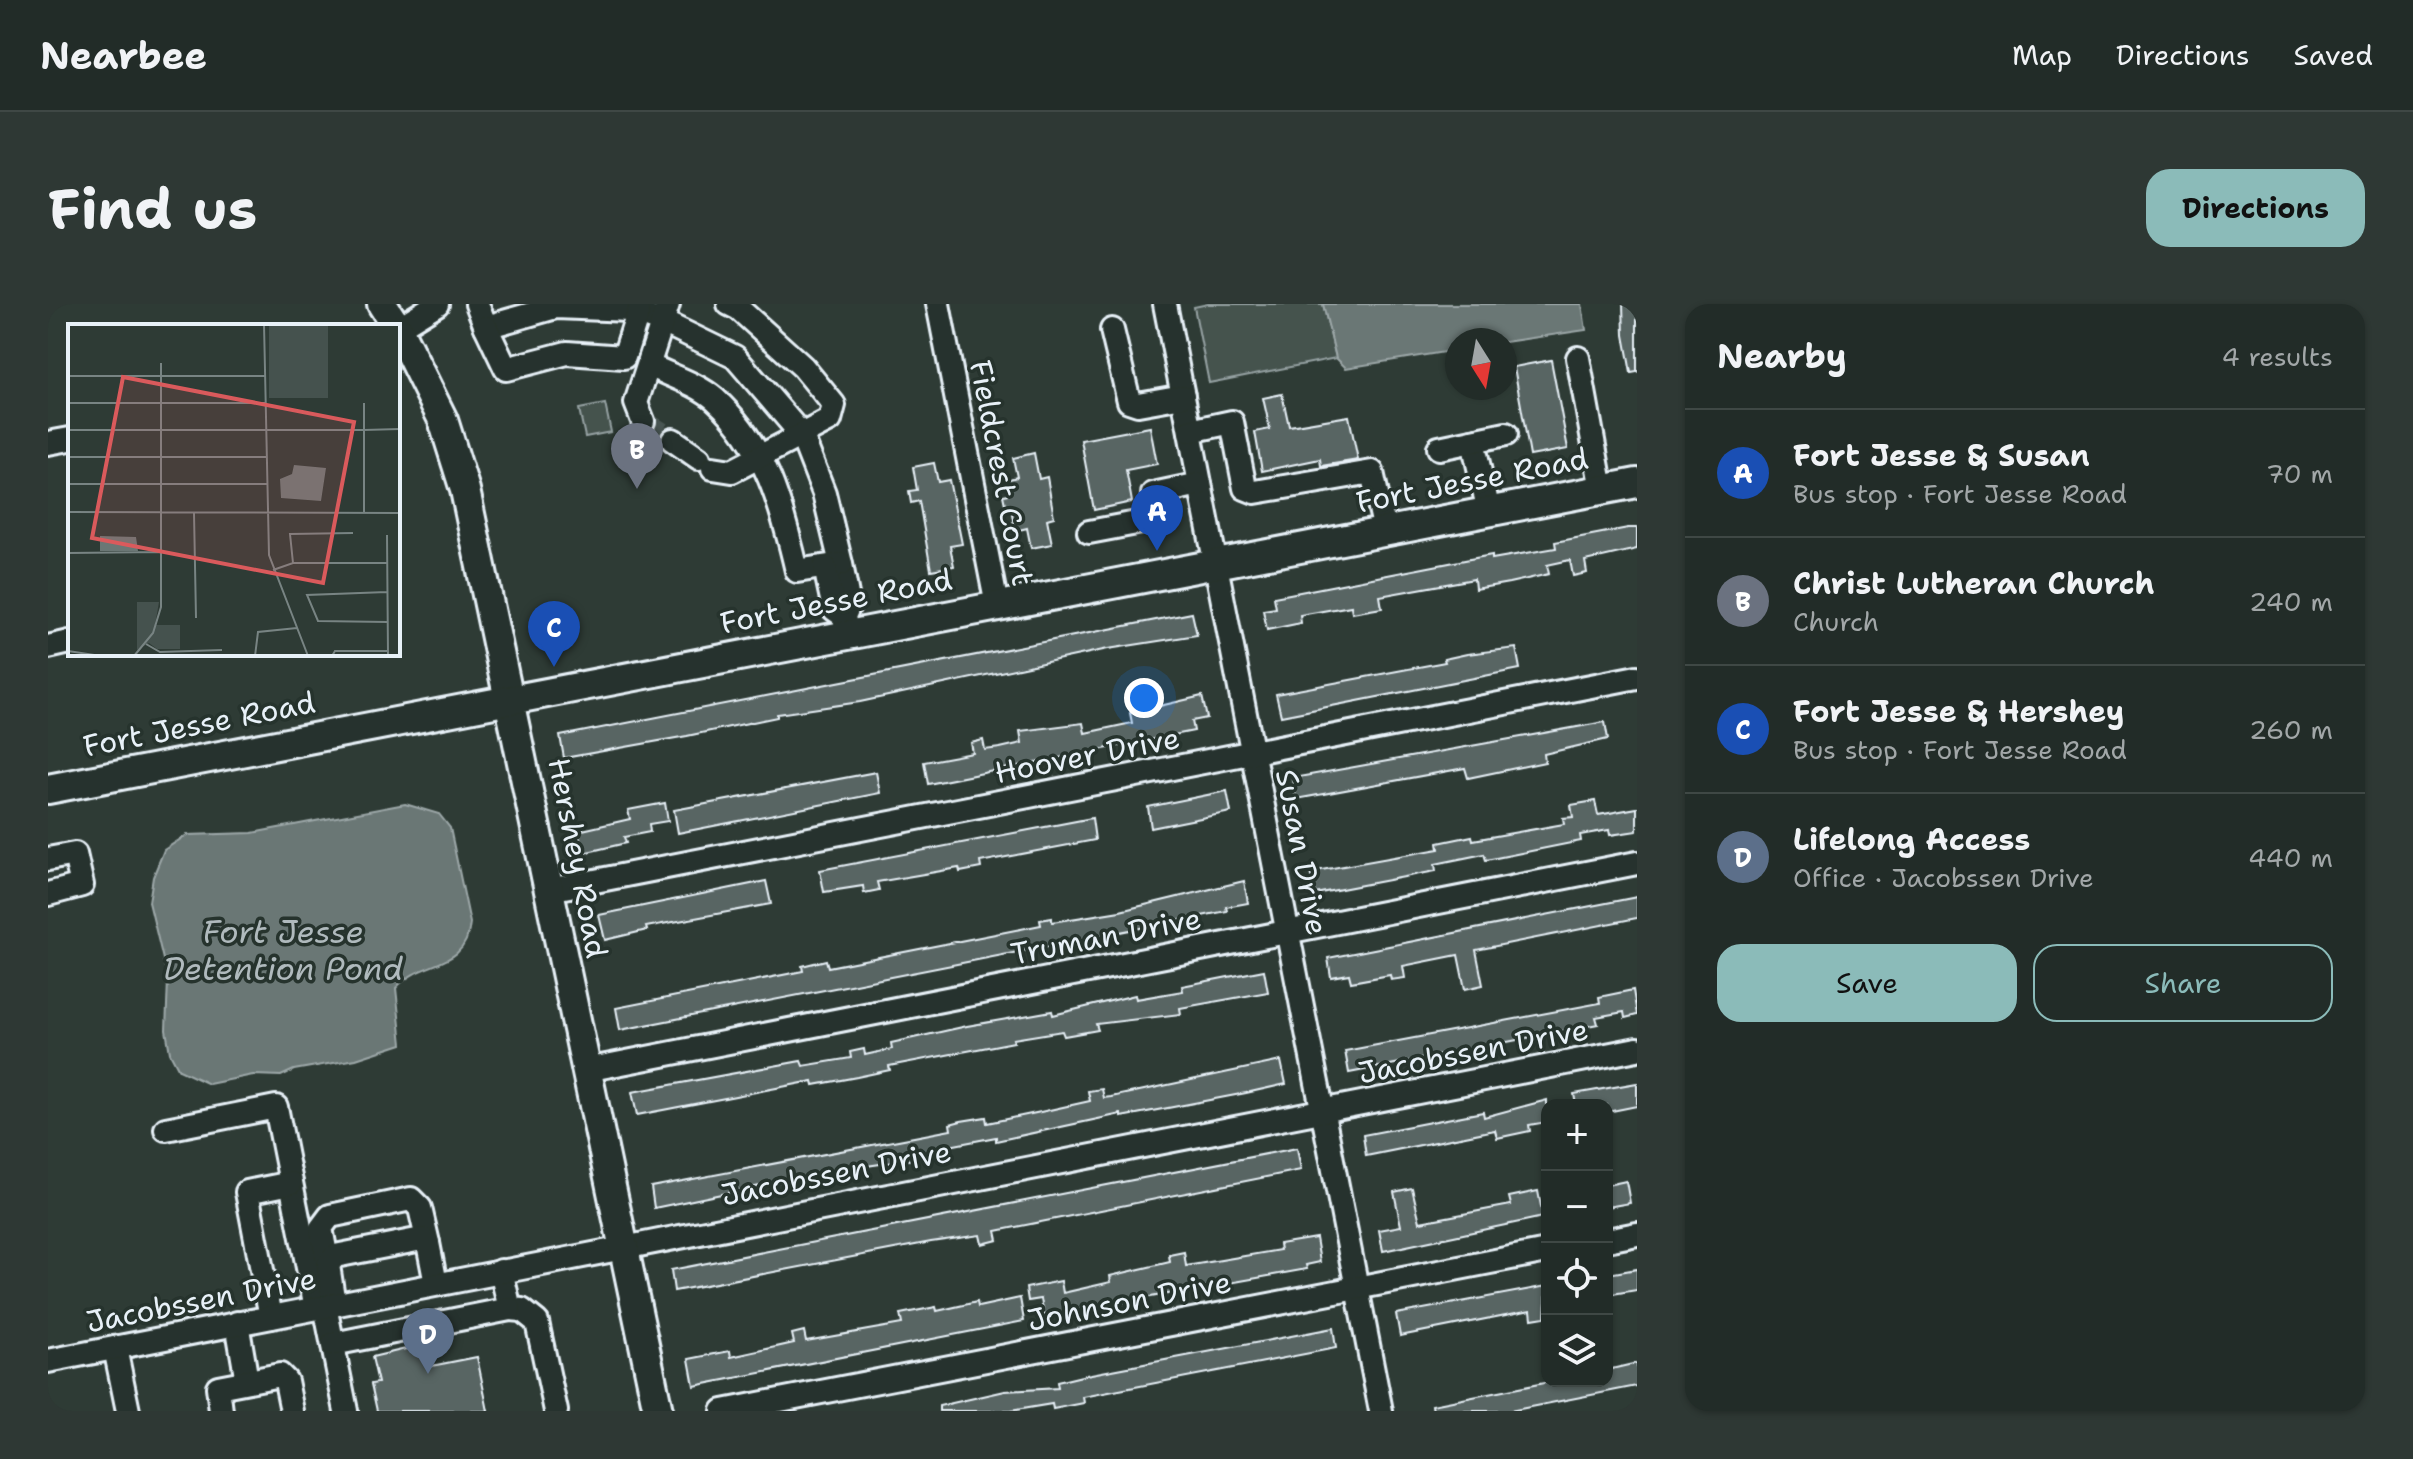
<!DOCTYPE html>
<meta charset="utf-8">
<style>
:root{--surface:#222c28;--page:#2e3834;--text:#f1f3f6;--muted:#a2a7a8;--line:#3f4845;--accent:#8bbbb9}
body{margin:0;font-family:"Shantell Sans",sans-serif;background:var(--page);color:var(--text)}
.controls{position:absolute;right:24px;bottom:24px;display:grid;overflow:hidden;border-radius:16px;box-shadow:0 2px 6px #0004}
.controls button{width:72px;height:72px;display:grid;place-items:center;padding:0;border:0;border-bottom:2px solid var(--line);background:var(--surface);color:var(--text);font:40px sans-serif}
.compass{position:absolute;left:1397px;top:24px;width:72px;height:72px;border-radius:50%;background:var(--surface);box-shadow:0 2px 6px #0004;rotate:169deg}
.you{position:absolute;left:1096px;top:394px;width:28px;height:28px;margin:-20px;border:6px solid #fff;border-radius:50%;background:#1a73e8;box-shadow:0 0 0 12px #1a73e833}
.badge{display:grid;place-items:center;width:52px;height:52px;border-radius:50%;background:var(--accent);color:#fff;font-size:26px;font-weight:700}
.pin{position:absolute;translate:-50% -66px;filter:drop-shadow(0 2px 4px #0008)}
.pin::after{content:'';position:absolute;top:42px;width:28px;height:24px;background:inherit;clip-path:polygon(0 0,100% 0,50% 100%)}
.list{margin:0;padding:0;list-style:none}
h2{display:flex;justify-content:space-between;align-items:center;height:104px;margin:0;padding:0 32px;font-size:34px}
h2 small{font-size:26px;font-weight:400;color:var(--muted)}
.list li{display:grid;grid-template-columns:52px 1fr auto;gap:24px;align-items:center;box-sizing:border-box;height:128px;padding:0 32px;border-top:2px solid var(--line)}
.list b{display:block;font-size:30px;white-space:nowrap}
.list p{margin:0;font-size:26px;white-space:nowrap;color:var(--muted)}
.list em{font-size:26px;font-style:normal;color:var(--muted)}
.actions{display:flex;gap:16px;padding:24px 32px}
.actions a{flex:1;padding:18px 0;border:2px solid var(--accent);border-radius:24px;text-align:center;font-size:28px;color:var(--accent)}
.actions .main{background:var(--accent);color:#111}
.icon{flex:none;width:44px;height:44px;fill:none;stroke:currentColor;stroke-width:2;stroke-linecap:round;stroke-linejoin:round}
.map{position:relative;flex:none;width:1589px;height:1107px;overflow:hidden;border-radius:24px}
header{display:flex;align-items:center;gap:48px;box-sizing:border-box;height:112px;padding:0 40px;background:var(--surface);border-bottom:2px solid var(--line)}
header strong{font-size:38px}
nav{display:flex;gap:44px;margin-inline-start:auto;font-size:28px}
.intro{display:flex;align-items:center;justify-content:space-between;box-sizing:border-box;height:192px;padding:0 48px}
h1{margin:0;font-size:56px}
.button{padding:20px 36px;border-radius:24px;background:var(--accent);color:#111;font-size:28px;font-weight:700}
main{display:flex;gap:48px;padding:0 48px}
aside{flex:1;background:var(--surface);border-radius:24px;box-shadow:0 2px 6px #0004}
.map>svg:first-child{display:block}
.green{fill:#45524e;stroke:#96a2a3;stroke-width:2}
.water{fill:#6b7775;stroke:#9da8a9;stroke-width:2}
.building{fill:#596563;stroke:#e8f1f8;stroke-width:2}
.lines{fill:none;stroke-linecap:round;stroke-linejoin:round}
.minor-tunnel{stroke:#4a5652;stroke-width:22;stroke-dasharray:22 11;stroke-linecap:butt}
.minor-casing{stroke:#e8f1f8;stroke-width:28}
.major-casing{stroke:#e8f1f8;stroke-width:34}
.minor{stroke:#26332d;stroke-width:22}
.major{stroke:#26332d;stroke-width:28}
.labels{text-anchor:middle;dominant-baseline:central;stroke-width:7;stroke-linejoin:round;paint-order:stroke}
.street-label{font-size:30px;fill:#e8f1f8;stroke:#26332d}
.water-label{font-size:32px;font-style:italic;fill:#b0babd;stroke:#26332d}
.inset-road{fill:none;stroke:#788483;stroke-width:2}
.view{fill:#da5a5c;fill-opacity:0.15;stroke:#da5a5c;stroke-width:4}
.inset-edge{fill:none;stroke:#e8f1f8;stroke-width:4}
</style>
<header>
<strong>Nearbee</strong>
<nav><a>Map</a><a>Directions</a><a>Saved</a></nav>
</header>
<div class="intro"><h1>Find us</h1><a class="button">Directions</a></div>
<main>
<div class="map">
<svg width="1589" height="1107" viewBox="0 0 1589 1107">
<rect width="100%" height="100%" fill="#2e3b35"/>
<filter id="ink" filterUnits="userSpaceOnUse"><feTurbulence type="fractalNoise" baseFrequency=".0125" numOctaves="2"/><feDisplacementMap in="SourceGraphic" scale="16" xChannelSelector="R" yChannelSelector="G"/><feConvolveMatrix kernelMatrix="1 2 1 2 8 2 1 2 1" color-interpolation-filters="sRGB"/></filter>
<g filter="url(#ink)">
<g class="green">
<polygon points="1160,0 1275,0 1288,54 1161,79 1146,3"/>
<polygon points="557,100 563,128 537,133 531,105"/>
</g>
<g class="water">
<polygon points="1275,0 1534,0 1538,26 1457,38 1409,36 1409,46 1298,64 1288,54"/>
<path d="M357 500 391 510 402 524 422 619C418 668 373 654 348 684L354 740 308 755 246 766 233 772 205 771 161 780 131 766 122 749 118 726 120 676 101 598 105 573 116 546 139 531 204 529Z"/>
</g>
<g class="building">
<polygon points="1575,0 1589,0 1589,68 1583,69 1576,31"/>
<polygon points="1503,56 1520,145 1482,152 1466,63"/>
<polygon points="1234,90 1241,122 1301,112 1310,156 1273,162 1272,155 1214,167 1207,128 1222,125 1215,94"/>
<polygon points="1102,123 1109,160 1078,166 1084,198 1046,206 1033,136"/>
<polygon points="986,149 991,175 999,173 1006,213 999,215 1004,240 983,244 979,224 967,227 963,204 958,205 955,191 960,190 957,176 969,173 965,154"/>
<polygon points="886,159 890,178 901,176 914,240 902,242 906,262 883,266 871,197 863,199 861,187 869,186 865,163"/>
<polygon points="1580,224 1589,224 1589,245 1537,257 1539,269 1525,272 1522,256 1499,261 1501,270 1461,279 1427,285 1426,275 1376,284 1332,292 1334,304 1304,309 1303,302 1252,311 1253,319 1219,326 1215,306 1228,304 1226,293 1422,255 1444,251 1444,255 1508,244 1507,238"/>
<polygon points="1144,309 1149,331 1060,345 812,398 729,410 729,413 639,432 516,454 512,432"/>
<polygon points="1468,344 1472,365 1233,412 1228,390 1397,358 1396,355 1419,350"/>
<polygon points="1154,392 1159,414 1144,417 1146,427 880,480 876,458 925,449 923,439 935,436 937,446 952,444 974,439 972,427 1035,419 1037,429 1084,419 1082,409"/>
<polygon points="1557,418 1560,435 1496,450 1497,458 1420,474 1417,464 1248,495 1245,474"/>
<polygon points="828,468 832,489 630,529 626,506"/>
<polygon points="1179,487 1183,508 1103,524 1100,503"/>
<polygon points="1547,497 1550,511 1589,504 1589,527 1562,531 1561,526 1532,531 1533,537 1438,556 1436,550 1387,560 1388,567 1267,590 1262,568 1391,545 1390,539 1424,532 1425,536 1516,520 1515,514 1525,513 1523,501"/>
<polygon points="617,499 620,517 601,520 602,528 576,533 578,539 535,549 530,527 582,515 580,506"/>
<polygon points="1044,514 1047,536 932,558 933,564 912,568 911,564 829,578 831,586 816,589 815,582 776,588 772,566"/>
<polygon points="718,577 723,600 598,623 599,626 557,636 551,611"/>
<polygon points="1196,577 1200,599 1178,603 1179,607 572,726 568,704 755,667 754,662 778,656 780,663 993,621 992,616 1004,614 1004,618 1072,607"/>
<polygon points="1589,593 1589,614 1428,646 1435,681 1417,685 1410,651 1355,662 1357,674 1343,676 1342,671 1303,678 1301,670 1283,673 1280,654"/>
<polygon points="1216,666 1220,688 1132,704 1133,710 1048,720 1050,726 1016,732 1014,727 965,735 966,738 841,762 842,766 809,773 766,781 765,777 589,811 584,788 753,757 755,762 803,754 802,748 816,745 817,751 844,745 843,739 919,722 1004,707 1005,711 1087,691 1088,695 1135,687 1134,682"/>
<polygon points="1585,686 1589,711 1577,714 1576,708 1548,713 1550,720 1301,769 1297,747 1552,699 1551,693"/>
<polygon points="1233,757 1238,780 1198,789 1073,813 1073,810 948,837 948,833 901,842 902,847 860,856 784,867 606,904 603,883 903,826 902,820 913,817 938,813 939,819 988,809 1042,797 1040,787 1054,785 1056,794 1063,793"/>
<polygon points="1589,779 1589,802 1559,808 1559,801 1528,801 1526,790"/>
<polygon points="1499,796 1499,818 1481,821 1482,827 1449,834 1447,826 1318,852 1315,831 1435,808 1436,813"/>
<polygon points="1249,844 1253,866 948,927 950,936 934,940 932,931 883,938 626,987 623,966"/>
<polygon points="1578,877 1582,899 1559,903 1559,881"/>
<polygon points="1364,884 1372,918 1463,901 1461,893 1490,887 1495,913 1335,947 1331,926 1353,922 1346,888"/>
<polygon points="1268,934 1272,958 1258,961 1259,965 996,1012 993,995 980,997 978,984 1013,977 1015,989 1063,978 1062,972 1122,958 1121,951 1136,948 1138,962 1232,946 1231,940"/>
<polygon points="1589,965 1589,986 1564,990 1560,970"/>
<polygon points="1499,982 1497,1013 1484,1015 1483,1006 1352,1032 1348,1010"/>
<polygon points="972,994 976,1017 646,1082 641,1055 682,1047 683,1053 746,1039 744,1030 756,1027 758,1037 854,1020 852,1010 888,1003 889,1007 929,998 930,1003"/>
<polygon points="1285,1024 1288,1044 1035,1093 1036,1099 1005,1105 1004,1100 962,1107 891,1107 891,1102 957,1087 1010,1084 1009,1078 1038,1071"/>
<polygon points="379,1040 383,1062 429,1053 440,1107 329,1107 323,1080 330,1079 324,1053"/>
<polygon points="1589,1059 1589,1082 1462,1107 1385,1107 1384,1101 1506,1077 1559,1077 1559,1066"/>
</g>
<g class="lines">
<polyline class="minor-tunnel" points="595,117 625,136"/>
<defs>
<g id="minor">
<polyline points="429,0 438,23 508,3 581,6 615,18 687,53 753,130 776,189 793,260 801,301 796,312 799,330"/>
<polyline points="890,0 949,302"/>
<polyline points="1117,0 1333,1107"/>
<polyline points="438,23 458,65 519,49 576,53 590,9"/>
<polyline points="350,24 389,0"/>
<polyline points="1064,26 1081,97 1090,100 1135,92"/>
<polyline points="1530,54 1554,186"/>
<path d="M601 61C621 71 650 80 667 95 718 141 734 203 749 267L793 260"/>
<polyline points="595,117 588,99 620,0"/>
<polyline points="1142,127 1184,118 1197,184 1207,188 1324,168 1337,227"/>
<polyline points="625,136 651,154"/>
<polyline points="1425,137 1441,208"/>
<polyline points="0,139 22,135"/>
<polyline points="1391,144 1458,130"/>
<polyline points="665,164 684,167 782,116 786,101 755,63 691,5 681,0"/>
<polyline points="1041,228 1110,215 1105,190 1152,180"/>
<polyline points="777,263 786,305 796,312"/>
<polyline points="0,343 22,338"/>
<polyline points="0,555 27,550 34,581 0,590"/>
<polyline points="501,586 1589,373"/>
<polyline points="538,766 1589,559"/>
<polyline points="118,825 228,803 268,1004"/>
<polyline points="1559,936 1589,930"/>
<polyline points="280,961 273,924 282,912 363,895 372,904 380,939"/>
<polyline points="453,967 462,1005 474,1006 489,1018 508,1107"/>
<polyline points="286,1000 280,961 287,952 374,935 380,939 388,980"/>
<polyline points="277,1002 298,1107"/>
<polyline points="223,1013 199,888 243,879"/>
<polyline points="189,1019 199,1077"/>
<polyline points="285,1040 462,1005"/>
<polyline points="67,1044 80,1107"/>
<polyline points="0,1057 1589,745"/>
<polyline points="173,1107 170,1083 232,1071 238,1077 244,1107"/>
<polyline points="675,1107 1499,947"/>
</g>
<g id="major">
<polyline points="334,0 348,22"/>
<polyline points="350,25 395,116 417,186 610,1107"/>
<polyline points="0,485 1589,179"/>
</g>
</defs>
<use href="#minor" class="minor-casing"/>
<use href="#major" class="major-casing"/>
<use href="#minor" class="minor"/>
<use href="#major" class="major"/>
</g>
</g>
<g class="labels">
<g class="street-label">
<text transform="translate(954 169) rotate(79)">Fieldcrest Court</text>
<text transform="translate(1424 176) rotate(-11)">Fort Jesse Road</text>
<text transform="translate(788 297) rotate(-11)">Fort Jesse Road</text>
<text transform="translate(151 420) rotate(-11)">Fort Jesse Road</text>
<text transform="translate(1039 451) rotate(-11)">Hoover Drive</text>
<text transform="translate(1254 548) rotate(79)">Susan Drive</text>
<text transform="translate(530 554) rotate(79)">Hershey Road</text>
<text transform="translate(1058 632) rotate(-11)">Truman Drive</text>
<text transform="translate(1425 747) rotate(-11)">Jacobssen Drive</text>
<text transform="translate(788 869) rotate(-11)">Jacobssen Drive</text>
<text transform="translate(153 996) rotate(-11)">Jacobssen Drive</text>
<text transform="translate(1081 997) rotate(-11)">Johnson Drive</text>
</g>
<g class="water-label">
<text x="235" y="627">Fort Jesse<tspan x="235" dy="37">Detention Pond</tspan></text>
</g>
</g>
<g transform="translate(20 20)">
<rect width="332" height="332" fill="#2e3b35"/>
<path d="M201 0H260V74H201ZM69 278H91L87 301H112V325H89L81 319 69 326Z" fill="#45524e"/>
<path d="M226 141 258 144 253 177 213 174 212 155 224 150ZM32 212 68 213 70 227H32Z" fill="#6b7775"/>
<path class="inset-road" d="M196 0 201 231 240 332M0 52H197M0 79H198M296 79V106L332 105M0 106H296V189M0 133H198M0 160H199M0 188 332 189M126 189 128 294M319 211 320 332M0 229 93 228M225 239 222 210 285 209M205 246 225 239H319M319 268 239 271 250 297 320 298M78 320 92 328 154 326M0 327 33 332M66 332 85 309 93 283V39M187 332 190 308 229 304M264 332 267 327H320"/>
<path class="view" d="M55 53 286 98 255 259 24 214Z"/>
<rect width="332" height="332" class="inset-edge"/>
</g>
</svg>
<div class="controls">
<button>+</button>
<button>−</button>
<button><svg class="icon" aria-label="locate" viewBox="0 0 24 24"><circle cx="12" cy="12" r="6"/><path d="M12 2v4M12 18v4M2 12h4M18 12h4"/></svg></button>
<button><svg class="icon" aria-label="layers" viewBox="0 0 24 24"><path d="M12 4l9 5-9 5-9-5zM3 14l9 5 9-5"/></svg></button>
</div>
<svg class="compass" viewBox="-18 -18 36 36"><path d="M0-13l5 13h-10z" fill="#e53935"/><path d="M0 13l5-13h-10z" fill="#a2a7a8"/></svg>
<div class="you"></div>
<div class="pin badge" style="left:1109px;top:247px;background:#1a4fb4">A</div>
<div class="pin badge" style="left:589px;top:185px;background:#6b7280">B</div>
<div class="pin badge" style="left:506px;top:363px;background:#1a4fb4">C</div>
<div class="pin badge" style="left:380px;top:1070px;background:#5c6f8a">D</div>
</div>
<aside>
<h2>Nearby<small>4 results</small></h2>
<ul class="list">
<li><span class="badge" style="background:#1a4fb4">A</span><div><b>Fort Jesse &amp; Susan</b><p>Bus stop · Fort Jesse Road</p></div><em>70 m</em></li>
<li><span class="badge" style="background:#6b7280">B</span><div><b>Christ Lutheran Church</b><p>Church</p></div><em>240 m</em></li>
<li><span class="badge" style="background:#1a4fb4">C</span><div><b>Fort Jesse &amp; Hershey</b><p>Bus stop · Fort Jesse Road</p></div><em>260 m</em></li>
<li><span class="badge" style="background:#5c6f8a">D</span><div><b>Lifelong Access</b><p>Office · Jacobssen Drive</p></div><em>440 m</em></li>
</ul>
<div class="actions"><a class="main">Save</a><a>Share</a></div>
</aside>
</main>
